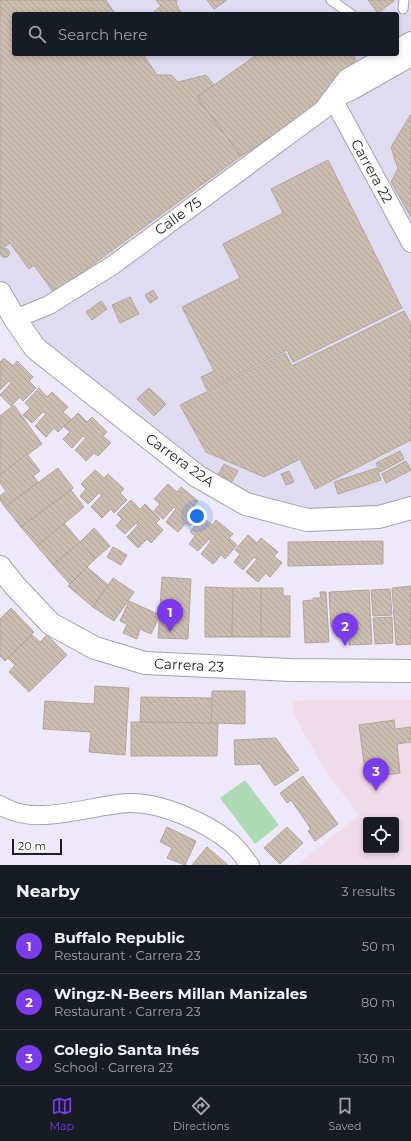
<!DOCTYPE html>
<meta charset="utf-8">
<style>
:root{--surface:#171b24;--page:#20242c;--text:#f1f3f6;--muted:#9ea1a6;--line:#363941;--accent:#7c3aed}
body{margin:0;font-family:Montserrat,sans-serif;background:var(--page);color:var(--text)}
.controls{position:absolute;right:12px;bottom:12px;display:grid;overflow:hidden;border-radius:4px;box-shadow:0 2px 6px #0003}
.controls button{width:36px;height:36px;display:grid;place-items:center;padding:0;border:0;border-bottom:1px solid var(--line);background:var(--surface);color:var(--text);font:20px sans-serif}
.scale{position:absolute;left:12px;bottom:10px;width:50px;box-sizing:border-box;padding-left:4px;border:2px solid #211f25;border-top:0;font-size:11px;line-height:14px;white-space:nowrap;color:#211f25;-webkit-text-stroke:3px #fff;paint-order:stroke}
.you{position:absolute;left:197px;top:516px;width:14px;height:14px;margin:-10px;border:3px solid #fff;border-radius:50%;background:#1a73e8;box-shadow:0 0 0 6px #1a73e833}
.badge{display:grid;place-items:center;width:26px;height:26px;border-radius:50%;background:var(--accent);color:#fff;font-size:13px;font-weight:700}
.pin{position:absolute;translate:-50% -33px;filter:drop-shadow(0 1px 2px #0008)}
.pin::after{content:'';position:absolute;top:21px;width:14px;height:12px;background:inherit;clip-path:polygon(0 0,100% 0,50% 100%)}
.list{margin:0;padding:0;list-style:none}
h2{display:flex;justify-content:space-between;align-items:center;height:52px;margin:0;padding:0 16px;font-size:17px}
h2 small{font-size:13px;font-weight:400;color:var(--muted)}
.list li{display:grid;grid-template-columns:26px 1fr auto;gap:12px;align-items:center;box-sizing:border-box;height:56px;padding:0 16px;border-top:1px solid var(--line)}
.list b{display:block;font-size:15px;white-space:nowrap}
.list p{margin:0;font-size:13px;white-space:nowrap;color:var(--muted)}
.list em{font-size:13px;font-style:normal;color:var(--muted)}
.icon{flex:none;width:22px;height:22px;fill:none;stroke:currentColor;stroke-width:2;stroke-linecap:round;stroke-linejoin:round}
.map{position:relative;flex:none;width:411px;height:865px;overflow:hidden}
.search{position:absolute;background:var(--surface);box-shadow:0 2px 6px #0003;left:12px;right:12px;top:12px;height:44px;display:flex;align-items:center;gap:10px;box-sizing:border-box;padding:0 14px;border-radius:4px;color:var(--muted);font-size:15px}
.sheet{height:220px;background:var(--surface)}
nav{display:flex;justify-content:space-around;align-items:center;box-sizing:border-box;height:56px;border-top:1px solid var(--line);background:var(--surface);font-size:11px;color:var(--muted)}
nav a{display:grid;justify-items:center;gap:2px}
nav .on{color:var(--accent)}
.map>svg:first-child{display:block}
.industrial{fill:#dfdbf1;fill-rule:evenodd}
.education{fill:#f0dbe9;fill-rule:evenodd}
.pitch{fill:#acdab2}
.building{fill:url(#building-back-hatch);stroke:#b4a59a}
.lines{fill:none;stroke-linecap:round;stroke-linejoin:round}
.service-casing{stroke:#a5a1b1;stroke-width:11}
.minor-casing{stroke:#a5a1b1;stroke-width:20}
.tertiary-casing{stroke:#a5a1b1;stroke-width:24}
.secondary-casing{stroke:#a5a1b1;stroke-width:24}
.service{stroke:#fff;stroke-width:9}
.minor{stroke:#fff;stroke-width:18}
.tertiary{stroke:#fff;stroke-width:22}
.secondary{stroke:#fff;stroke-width:22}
.labels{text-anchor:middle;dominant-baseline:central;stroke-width:3.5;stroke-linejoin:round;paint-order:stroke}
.street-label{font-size:14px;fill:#211f25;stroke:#fff}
</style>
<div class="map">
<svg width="411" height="865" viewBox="0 0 411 865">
<defs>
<pattern id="building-back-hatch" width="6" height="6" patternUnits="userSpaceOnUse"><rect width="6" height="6" fill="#ccbdb1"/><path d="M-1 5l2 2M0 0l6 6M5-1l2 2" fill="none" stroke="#afa298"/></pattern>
</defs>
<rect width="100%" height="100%" fill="#eee9fa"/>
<path class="industrial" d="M0 0H411V508L379 517 246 503 42 359 0 300ZM14 14H397V54H14Z"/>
<path class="education" d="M312 700H411V865H297L359 815 323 767 294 715 292 701ZM366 820H396V850H366Z"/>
<polygon class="pitch" points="245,780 279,825 255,844 220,798"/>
<g class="building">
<polygon points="0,0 106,0 115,14 14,14 14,54 143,54 157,75 171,75 178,82 206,75 214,85 197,97 241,156 54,293 34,265 29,269 10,243 0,250"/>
<polygon points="156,0 177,0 176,4 182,14 151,14 161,6"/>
<polygon points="207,0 227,0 214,9"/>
<polygon points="368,0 393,0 394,1 378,13"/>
<polygon points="258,54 352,54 356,59 318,108 241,156 197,97"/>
<polygon points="411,114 411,217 391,182 398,169 391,147"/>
<polygon points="328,160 402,308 293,362 287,350 207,390 201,377 214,371 182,307 240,278 223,244 283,213 271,189"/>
<circle cx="5" cy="253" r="4.5"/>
<polygon points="153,290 158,298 150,303 145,295"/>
<polygon points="130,297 139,314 120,323 112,305"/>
<polygon points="101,301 107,309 92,320 86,312"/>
<polygon points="404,311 411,324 411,440 315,489 300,459 264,477 206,452 180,405 285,353 292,366"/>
<polygon points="4,358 13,366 17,361 33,377 29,381 36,388 23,401 20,397 11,406 0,395 11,383 9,381 0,390 0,362"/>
<polygon points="39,388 47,397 52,392 68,407 63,412 71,419 58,432 54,428 46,437 35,426 46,414 43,412 32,423 23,415 30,408 25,403"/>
<polygon points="149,388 166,404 154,416 137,399"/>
<polygon points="14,405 42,444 0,475 0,416"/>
<polygon points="78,413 87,422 92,417 107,432 103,436 111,443 98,456 94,453 86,461 75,450 86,438 83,436 72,448 63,439 70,432 64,427"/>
<polygon points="400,451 404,459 380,472 376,463"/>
<polygon points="27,454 40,471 33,476 38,482 5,507 0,500 0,496 6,491 0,483 0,475"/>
<polygon points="406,461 411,470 386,483 382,474"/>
<polygon points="224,464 238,471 231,483 218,475"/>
<polygon points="58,468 73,488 21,527 5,507"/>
<polygon points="377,468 381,480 338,494 334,482"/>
<polygon points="95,470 104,478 108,474 124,489 120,493 127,500 114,513 111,509 102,518 91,507 102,495 99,493 88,504 80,496 86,489 81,484"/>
<polygon points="289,471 294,482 286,485 281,474"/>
<polygon points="168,484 177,492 181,487 198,501 194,506 202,513 190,526 186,523 178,532 166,522 176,509 174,507 163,519 154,511 160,504 154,499"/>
<polygon points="71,490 84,507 37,546 21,527"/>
<polygon points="131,500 140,509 145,504 160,519 156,523 163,530 151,543 147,539 138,548 127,537 138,525 136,523 125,534 116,526 122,519 117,514"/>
<polygon points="202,517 212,525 216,520 233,534 229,538 237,545 225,559 221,555 213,564 201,554 211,541 209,539 198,551 189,544 195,536 190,532"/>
<polygon points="64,523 80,542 53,565 37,546"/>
<polygon points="94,528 110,546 95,559 80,542"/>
<polygon points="248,535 257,543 261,538 278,552 274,556 282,563 270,577 266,573 258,582 246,572 257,559 254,557 243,570 234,562 240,554 235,550"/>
<polygon points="383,541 383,564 288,566 288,542"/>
<polygon points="80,542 95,559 70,584 53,565"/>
<polygon points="113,547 127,555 121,565 107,557"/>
<polygon points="87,567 108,585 93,607 68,586"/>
<polygon points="162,577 191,579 188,639 158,638"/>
<polygon points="113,578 134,592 114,621 93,607"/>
<polygon points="411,586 411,644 396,645 392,588"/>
<polygon points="205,587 233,588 232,637 205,637"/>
<polygon points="233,588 261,588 261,637 232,637"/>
<polygon points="261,588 283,588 283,596 290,596 290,637 261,637"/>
<polygon points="390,589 392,615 373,616 371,590"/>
<polygon points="369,590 372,644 349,645 349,626 331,627 329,592"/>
<polygon points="320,592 326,592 329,642 305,643 303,601 313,600 313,598 321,598"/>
<polygon points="129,601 160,615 151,634 140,629 137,639 123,633 127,624 120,621"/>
<polygon points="11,608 34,632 5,661 0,656 0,619"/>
<polygon points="392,617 393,643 375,644 373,618"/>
<polygon points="32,635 40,642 47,635 67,655 29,692 9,672 15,665 8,658"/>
<polygon points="95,686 129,688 125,755 89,752 91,732 43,729 45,701 94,704"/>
<polygon points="212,691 245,691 245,724 211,723"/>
<polygon points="141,697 212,698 211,723 140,722"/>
<polygon points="394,720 395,729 411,727 411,742 397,744 400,773 366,778 359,725"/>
<polygon points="131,722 218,723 217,756 131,756"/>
<polygon points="276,738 299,770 275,786 260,764 235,765 234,740"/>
<polygon points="303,776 338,824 315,841 308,831 311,829 291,800 287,803 280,793"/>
<polygon points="167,827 196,841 185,865 167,858 172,848 160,842"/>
<polygon points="287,827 303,843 280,864 264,848"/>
<polygon points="207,847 228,865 192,865"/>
</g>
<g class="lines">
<defs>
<g id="service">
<polyline points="331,0 351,14"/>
<polyline points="403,9 404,0"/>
</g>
<g id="minor">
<polyline points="397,49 411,41"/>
<polyline points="333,99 411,243"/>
<polyline points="333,99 353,90 411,57"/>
<polyline points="15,319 49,305 113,265 323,110 347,78 389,54"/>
<path d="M0 805C35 828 89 805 129 803 160 802 206 822 230 842 238 848 244 858 250 865"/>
</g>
<polyline id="tertiary" points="0,293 15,319 35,348 197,476 246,504 307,520 379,517 411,508"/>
<polyline id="secondary" points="0,567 15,586 51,624 95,648 145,663 291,670 411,671"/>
</defs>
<use href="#service" class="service-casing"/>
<use href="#minor" class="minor-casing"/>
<use href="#tertiary" class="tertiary-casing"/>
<use href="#secondary" class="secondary-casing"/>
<use href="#service" class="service"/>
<use href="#minor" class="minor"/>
<use href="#tertiary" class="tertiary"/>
<use href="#secondary" class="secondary"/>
</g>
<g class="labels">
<g class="street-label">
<text transform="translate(372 171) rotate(61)">Carrera 22</text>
<text transform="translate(178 216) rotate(-36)">Calle 75</text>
<text transform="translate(180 460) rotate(36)">Carrera 22A</text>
<text transform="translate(189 665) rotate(3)">Carrera 23</text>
</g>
</g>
</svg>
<div class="controls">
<button><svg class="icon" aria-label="locate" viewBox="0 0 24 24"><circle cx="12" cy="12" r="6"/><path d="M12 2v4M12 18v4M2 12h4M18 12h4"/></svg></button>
</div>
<div class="scale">20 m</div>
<div class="you"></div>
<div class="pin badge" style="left:170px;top:632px">1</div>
<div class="pin badge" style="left:345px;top:646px">2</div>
<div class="pin badge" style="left:376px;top:791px">3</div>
<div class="search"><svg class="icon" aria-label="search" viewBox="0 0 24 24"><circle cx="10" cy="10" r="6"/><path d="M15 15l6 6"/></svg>Search here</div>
</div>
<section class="sheet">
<h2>Nearby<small>3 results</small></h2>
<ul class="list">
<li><span class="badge">1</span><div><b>Buffalo Republic</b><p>Restaurant · Carrera 23</p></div><em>50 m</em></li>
<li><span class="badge">2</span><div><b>Wingz-N-Beers Millan Manizales</b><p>Restaurant · Carrera 23</p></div><em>80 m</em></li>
<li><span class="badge">3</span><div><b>Colegio Santa Inés</b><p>School · Carrera 23</p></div><em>130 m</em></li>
</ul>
</section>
<nav>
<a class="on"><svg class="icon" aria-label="map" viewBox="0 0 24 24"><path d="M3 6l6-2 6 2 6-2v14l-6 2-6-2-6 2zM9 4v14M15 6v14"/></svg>Map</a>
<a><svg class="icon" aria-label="directions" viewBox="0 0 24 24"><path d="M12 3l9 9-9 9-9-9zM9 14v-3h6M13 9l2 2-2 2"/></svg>Directions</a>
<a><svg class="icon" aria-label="saved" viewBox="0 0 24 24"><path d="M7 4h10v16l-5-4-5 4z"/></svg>Saved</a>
</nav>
